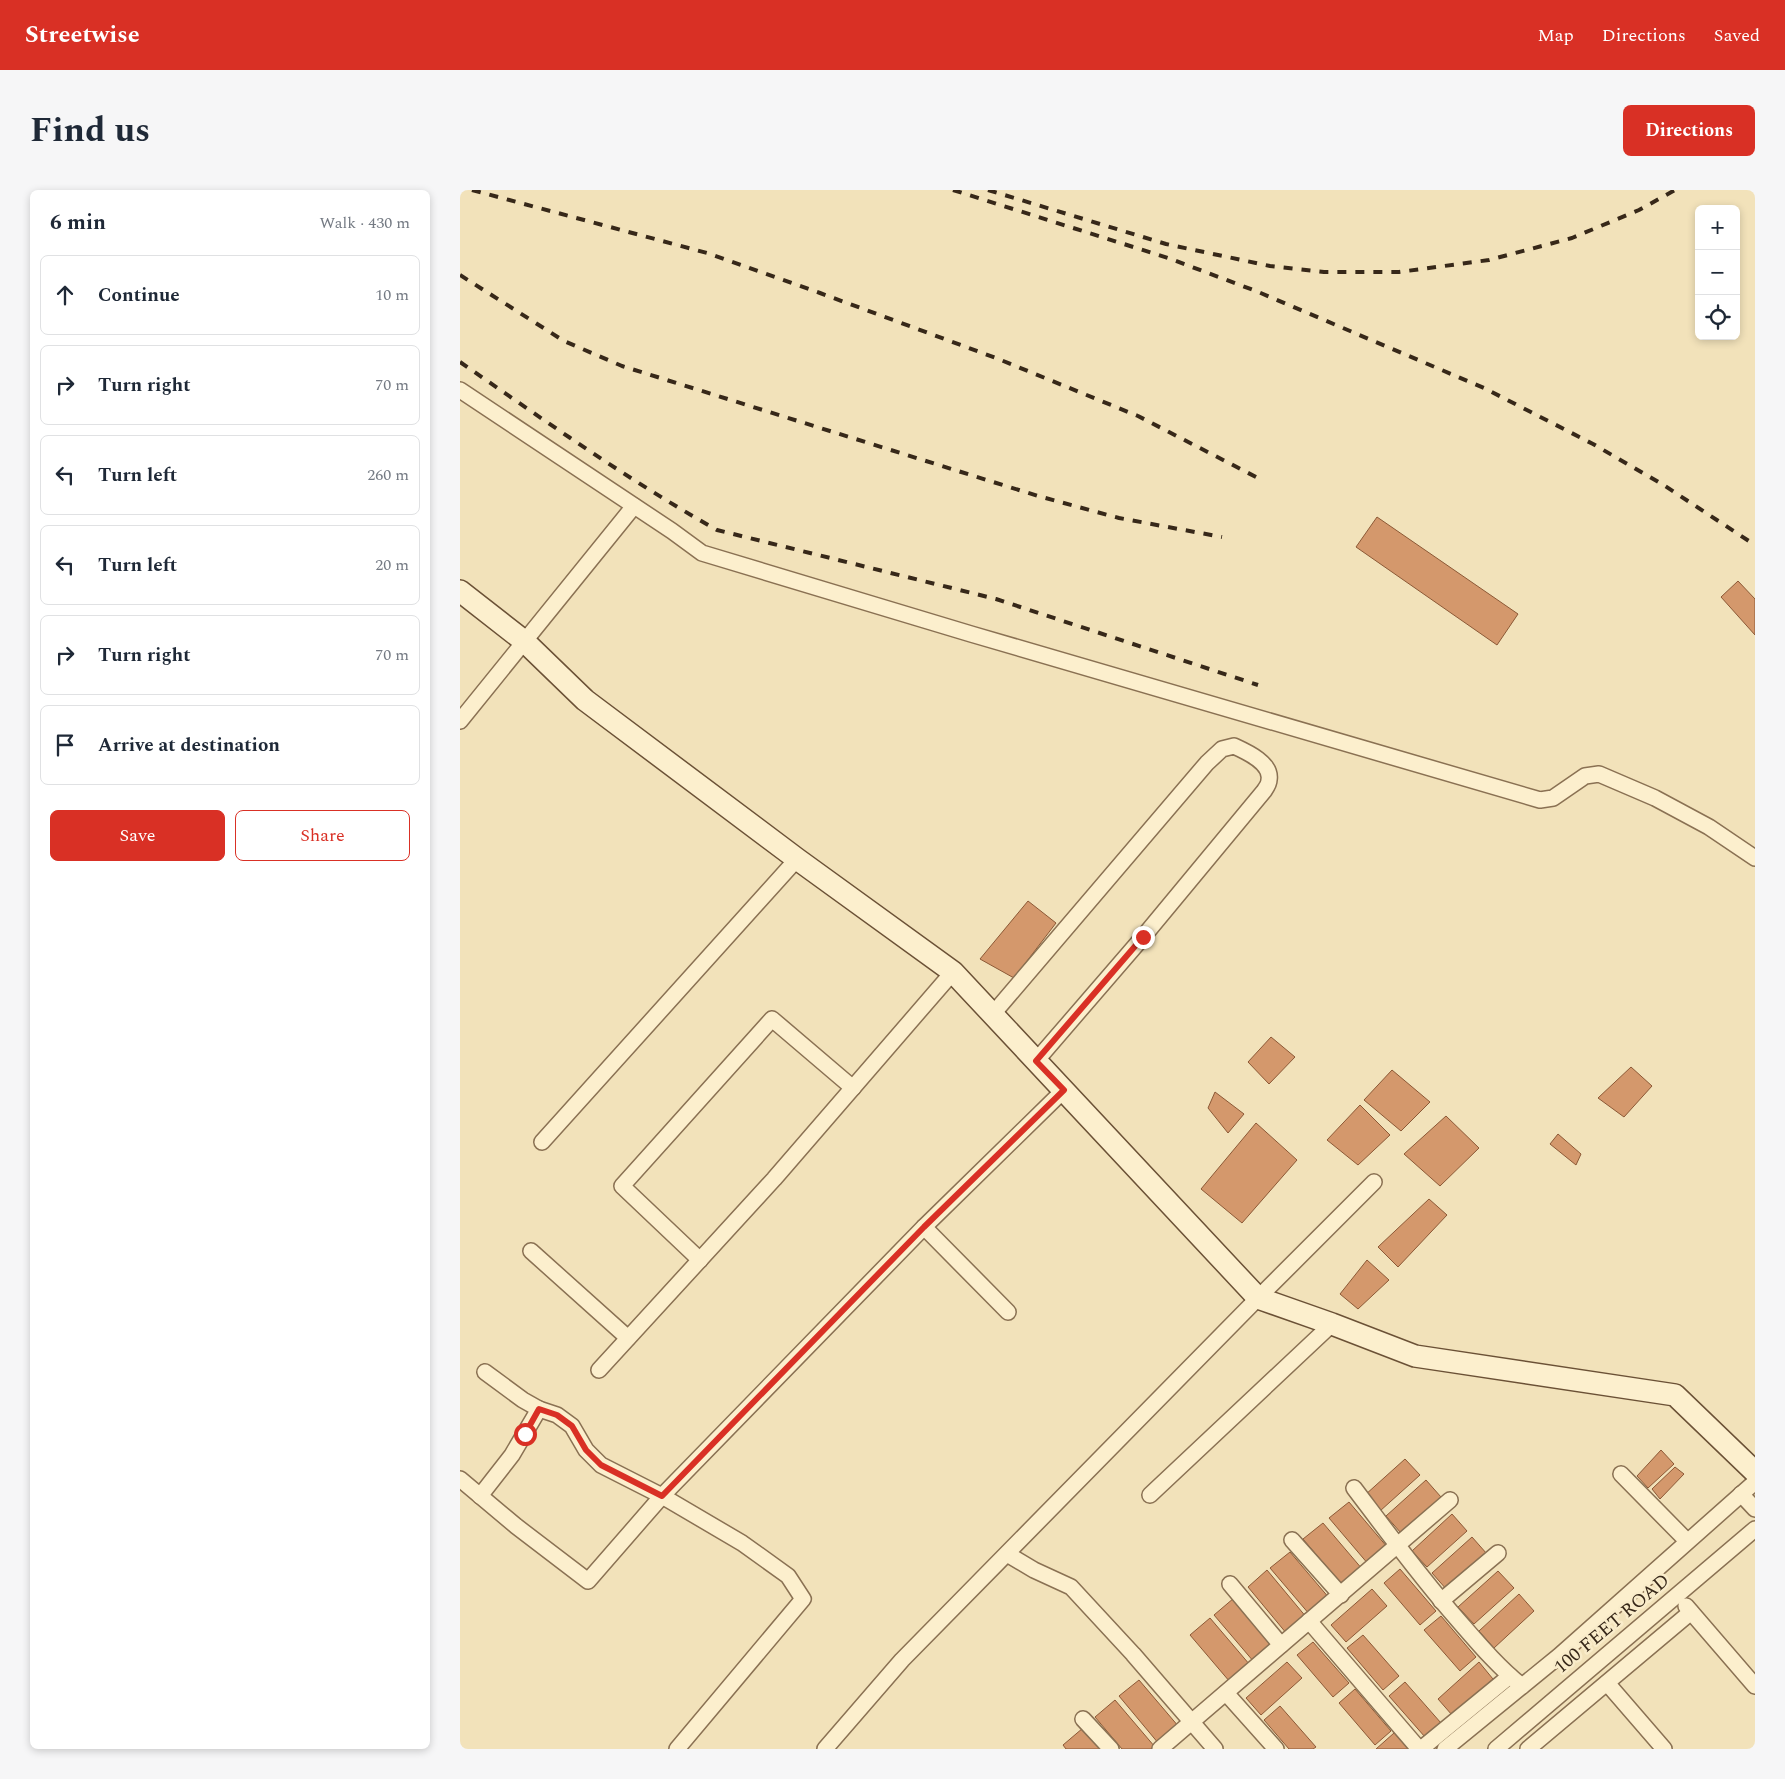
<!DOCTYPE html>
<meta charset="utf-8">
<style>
:root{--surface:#fff;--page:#f6f6f7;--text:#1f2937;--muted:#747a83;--line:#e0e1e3;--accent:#d93025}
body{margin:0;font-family:Spectral,serif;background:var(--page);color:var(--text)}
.controls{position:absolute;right:15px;top:15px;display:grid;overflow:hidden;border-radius:8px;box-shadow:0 2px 8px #0003}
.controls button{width:45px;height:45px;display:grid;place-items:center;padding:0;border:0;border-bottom:1px solid var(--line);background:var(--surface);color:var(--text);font:25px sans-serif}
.stop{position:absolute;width:15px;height:15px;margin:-11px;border:4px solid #d93025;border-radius:50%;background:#fff}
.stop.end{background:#d93025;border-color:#fff;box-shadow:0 1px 5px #0008}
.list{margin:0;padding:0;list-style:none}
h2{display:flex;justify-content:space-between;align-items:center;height:65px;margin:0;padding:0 20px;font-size:21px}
h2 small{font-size:16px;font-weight:400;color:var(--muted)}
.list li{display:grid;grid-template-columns:32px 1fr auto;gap:15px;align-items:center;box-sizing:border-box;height:80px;margin:0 10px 10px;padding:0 10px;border:1px solid var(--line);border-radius:8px}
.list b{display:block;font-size:19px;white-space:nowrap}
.list em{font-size:16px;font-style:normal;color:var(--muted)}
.actions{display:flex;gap:10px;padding:15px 20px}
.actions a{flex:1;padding:11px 0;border:1px solid var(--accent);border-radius:8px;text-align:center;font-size:18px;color:var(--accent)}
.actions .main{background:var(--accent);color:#fff}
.icon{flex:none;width:28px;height:28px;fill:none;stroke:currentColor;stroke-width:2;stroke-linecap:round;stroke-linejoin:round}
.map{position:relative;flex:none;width:1295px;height:1559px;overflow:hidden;border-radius:8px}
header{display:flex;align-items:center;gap:30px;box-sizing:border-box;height:70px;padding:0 25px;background:var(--accent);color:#fff}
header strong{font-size:24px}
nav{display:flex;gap:28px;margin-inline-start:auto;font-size:18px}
.intro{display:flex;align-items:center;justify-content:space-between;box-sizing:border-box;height:120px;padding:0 30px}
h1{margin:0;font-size:35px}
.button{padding:12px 22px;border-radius:8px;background:var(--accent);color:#fff;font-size:18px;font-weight:700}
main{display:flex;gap:30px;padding:0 30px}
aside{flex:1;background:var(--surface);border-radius:8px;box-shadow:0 2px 8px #0003}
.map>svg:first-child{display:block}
.building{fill:#d4986c;stroke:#8c5936}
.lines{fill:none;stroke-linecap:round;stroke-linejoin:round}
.street-casing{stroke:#8a7153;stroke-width:18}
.secondary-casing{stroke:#6b5136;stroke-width:24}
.street{stroke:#fcefcd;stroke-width:15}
.secondary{stroke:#fcefcd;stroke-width:21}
.rail{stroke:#372819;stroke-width:4;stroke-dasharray:9 9;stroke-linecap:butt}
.route{stroke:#d93025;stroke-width:6}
.labels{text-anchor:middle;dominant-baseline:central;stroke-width:5;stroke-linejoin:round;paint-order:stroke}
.street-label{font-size:19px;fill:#372819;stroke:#f9ecca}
</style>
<header>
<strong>Streetwise</strong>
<nav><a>Map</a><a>Directions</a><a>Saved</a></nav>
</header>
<div class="intro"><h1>Find us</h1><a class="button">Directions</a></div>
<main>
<aside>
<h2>6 min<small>Walk · 430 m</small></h2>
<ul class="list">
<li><svg class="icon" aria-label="ahead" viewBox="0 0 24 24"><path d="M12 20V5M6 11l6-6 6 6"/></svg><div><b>Continue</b></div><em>10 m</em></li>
<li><svg class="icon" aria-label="right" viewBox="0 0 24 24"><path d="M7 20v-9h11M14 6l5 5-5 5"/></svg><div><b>Turn right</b></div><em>70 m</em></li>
<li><svg class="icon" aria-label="left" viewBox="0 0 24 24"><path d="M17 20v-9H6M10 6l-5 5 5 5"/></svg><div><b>Turn left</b></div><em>260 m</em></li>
<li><svg class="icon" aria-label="left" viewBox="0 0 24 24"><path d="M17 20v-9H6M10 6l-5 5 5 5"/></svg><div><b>Turn left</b></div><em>20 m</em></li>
<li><svg class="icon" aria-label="right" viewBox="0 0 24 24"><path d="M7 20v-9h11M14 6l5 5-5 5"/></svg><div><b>Turn right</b></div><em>70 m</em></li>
<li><svg class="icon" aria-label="arrive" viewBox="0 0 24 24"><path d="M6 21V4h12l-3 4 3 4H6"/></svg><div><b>Arrive at destination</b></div></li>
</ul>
<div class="actions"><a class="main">Save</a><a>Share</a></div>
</aside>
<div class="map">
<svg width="1295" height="1559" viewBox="0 0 1295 1559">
<rect width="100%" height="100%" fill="#f2e2ba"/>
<g class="building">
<polygon points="917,327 1058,424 1037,455 896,357"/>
<polygon points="1278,391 1295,409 1295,445 1261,407"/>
<polygon points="568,711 596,733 554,788 520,769"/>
<polygon points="811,847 835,867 809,894 788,872"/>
<polygon points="1171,877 1192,896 1164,927 1138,908"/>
<polygon points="932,880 970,912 941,941 904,910"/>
<polygon points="755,902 784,924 768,943 748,918"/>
<polygon points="900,915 930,945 898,975 867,950"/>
<polygon points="986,926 1019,958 980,996 944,964"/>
<polygon points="796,933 837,970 782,1033 741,999"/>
<polygon points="1098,944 1121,964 1116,975 1090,954"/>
<polygon points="969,1009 987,1025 938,1077 918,1057"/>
<polygon points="907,1070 929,1090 898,1119 880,1104"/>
<polygon points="1201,1260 1214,1274 1188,1298 1177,1286"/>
<polygon points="945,1269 960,1285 920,1321 905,1305"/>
<polygon points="1215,1277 1224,1284 1200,1309 1192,1299"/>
<polygon points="966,1290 981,1307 941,1343 926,1326"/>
<polygon points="889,1312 928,1358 909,1375 869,1328"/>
<polygon points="992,1324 1007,1341 967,1377 952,1361"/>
<polygon points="863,1333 903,1380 883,1396 843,1349"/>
<polygon points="1012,1347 1027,1364 987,1400 972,1383"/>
<polygon points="830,1362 870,1409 850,1425 810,1378"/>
<polygon points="940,1379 976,1421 960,1435 924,1393"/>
<polygon points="807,1380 847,1428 827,1444 788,1397"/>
<polygon points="1038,1381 1054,1398 1014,1434 998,1417"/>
<polygon points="912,1399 927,1416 886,1452 871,1435"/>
<polygon points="1059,1404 1074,1421 1034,1458 1019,1441"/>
<polygon points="774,1408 814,1456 794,1472 754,1425"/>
<polygon points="981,1426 1016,1467 1000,1481 964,1440"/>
<polygon points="750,1428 790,1475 770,1492 730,1445"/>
<polygon points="903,1445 939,1486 923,1500 887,1458"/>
<polygon points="853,1452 889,1493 873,1507 837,1465"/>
<polygon points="827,1472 842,1488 801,1525 786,1508"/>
<polygon points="1019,1472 1033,1489 992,1525 978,1509"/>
<polygon points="679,1490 719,1537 699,1554 659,1506"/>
<polygon points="945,1492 981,1533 965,1547 929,1506"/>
<polygon points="895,1499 931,1541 915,1555 879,1513"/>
<polygon points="655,1510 695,1557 693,1559 662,1559 635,1527"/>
<polygon points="820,1516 856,1557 853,1559 829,1559 804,1530"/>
<polygon points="623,1538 641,1559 606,1559 603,1555"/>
<polygon points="934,1543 949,1559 916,1559"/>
</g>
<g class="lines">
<defs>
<g id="street">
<polyline points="0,200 212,341 242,363 511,444 1080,610 1093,608 1125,586 1139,584 1195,608 1249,637 1295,668"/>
<polyline points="0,531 174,316"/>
<path d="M532 825 747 573 762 559 774 556C787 562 812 573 809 590 809 594 806 598 804 601L683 747 576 871"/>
<polyline points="82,952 337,669"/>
<polyline points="464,1037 548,1122"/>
<polyline points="71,1061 168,1148"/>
<polyline points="240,1070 162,996 312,829 393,898"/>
<polyline points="139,1180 314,989 493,782"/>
<polyline points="25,1182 63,1210 79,1219 97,1225 112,1236 126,1260 141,1275 202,1306 282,1353 328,1386 343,1409 217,1559"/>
<polyline points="1161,1284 1227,1351"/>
<polyline points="0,1289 56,1336 128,1391 202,1306 464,1037 604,900"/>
<path d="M894 1298C928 1343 961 1388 998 1430 1018 1453 1038 1477 1062 1496"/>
<polyline points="1281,1304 1295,1319"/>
<polyline points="690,1305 872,1134"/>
<polyline points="20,1306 52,1265 79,1219"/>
<polyline points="832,1350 881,1405"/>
<polyline points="547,1364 574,1380 611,1397 673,1464 755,1559"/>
<polyline points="770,1394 821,1455"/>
<polyline points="981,1411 1038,1363"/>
<polyline points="1226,1416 1295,1496"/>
<polyline points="849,1431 959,1559"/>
<polyline points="1147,1493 1204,1559"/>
<polyline points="766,1503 816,1559"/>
<polyline points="623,1529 651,1559"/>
<polyline points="365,1559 442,1470 798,1108 914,992"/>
<polyline points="700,1559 990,1310"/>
<polyline points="961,1559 1050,1486"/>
<polyline points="985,1559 1099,1466 1295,1292"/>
<polyline points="1036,1559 1295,1339"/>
<polyline points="1068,1559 1231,1422"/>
</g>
<polyline id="secondary" points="0,401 64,451 125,510 337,669 493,782 798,1108 872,1134 955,1166 1215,1205 1295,1282"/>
</defs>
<use href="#street" class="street-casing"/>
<use href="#secondary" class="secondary-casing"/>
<use href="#street" class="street"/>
<use href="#secondary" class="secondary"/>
<g class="rail">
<polyline points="12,0 247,63 360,103 536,168 678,226 796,287"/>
<polyline points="493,0 708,68 796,101 1024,198 1133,254 1202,294 1295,355"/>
<polyline points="528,0 706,54 810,76 864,82 939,82 1029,70 1112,48 1179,20 1215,0"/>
<polyline points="0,85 104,151 162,176 578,306 659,328 762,347"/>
<path d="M0 172C84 230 168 290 257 340L536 409 798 495"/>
</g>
</g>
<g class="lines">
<polyline class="route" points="65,1244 79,1219 97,1225 112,1236 126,1260 141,1275 202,1306 464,1037 604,900 576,871 683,747"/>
</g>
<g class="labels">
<g class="street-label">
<text transform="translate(1152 1434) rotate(-40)">100 FEET ROAD</text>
</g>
</g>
</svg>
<div class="controls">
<button>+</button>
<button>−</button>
<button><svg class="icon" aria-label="locate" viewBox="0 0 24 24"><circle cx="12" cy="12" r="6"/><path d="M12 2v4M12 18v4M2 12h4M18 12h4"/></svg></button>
</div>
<div class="stop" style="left:65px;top:1244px"></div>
<div class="stop end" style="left:683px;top:747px"></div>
</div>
</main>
